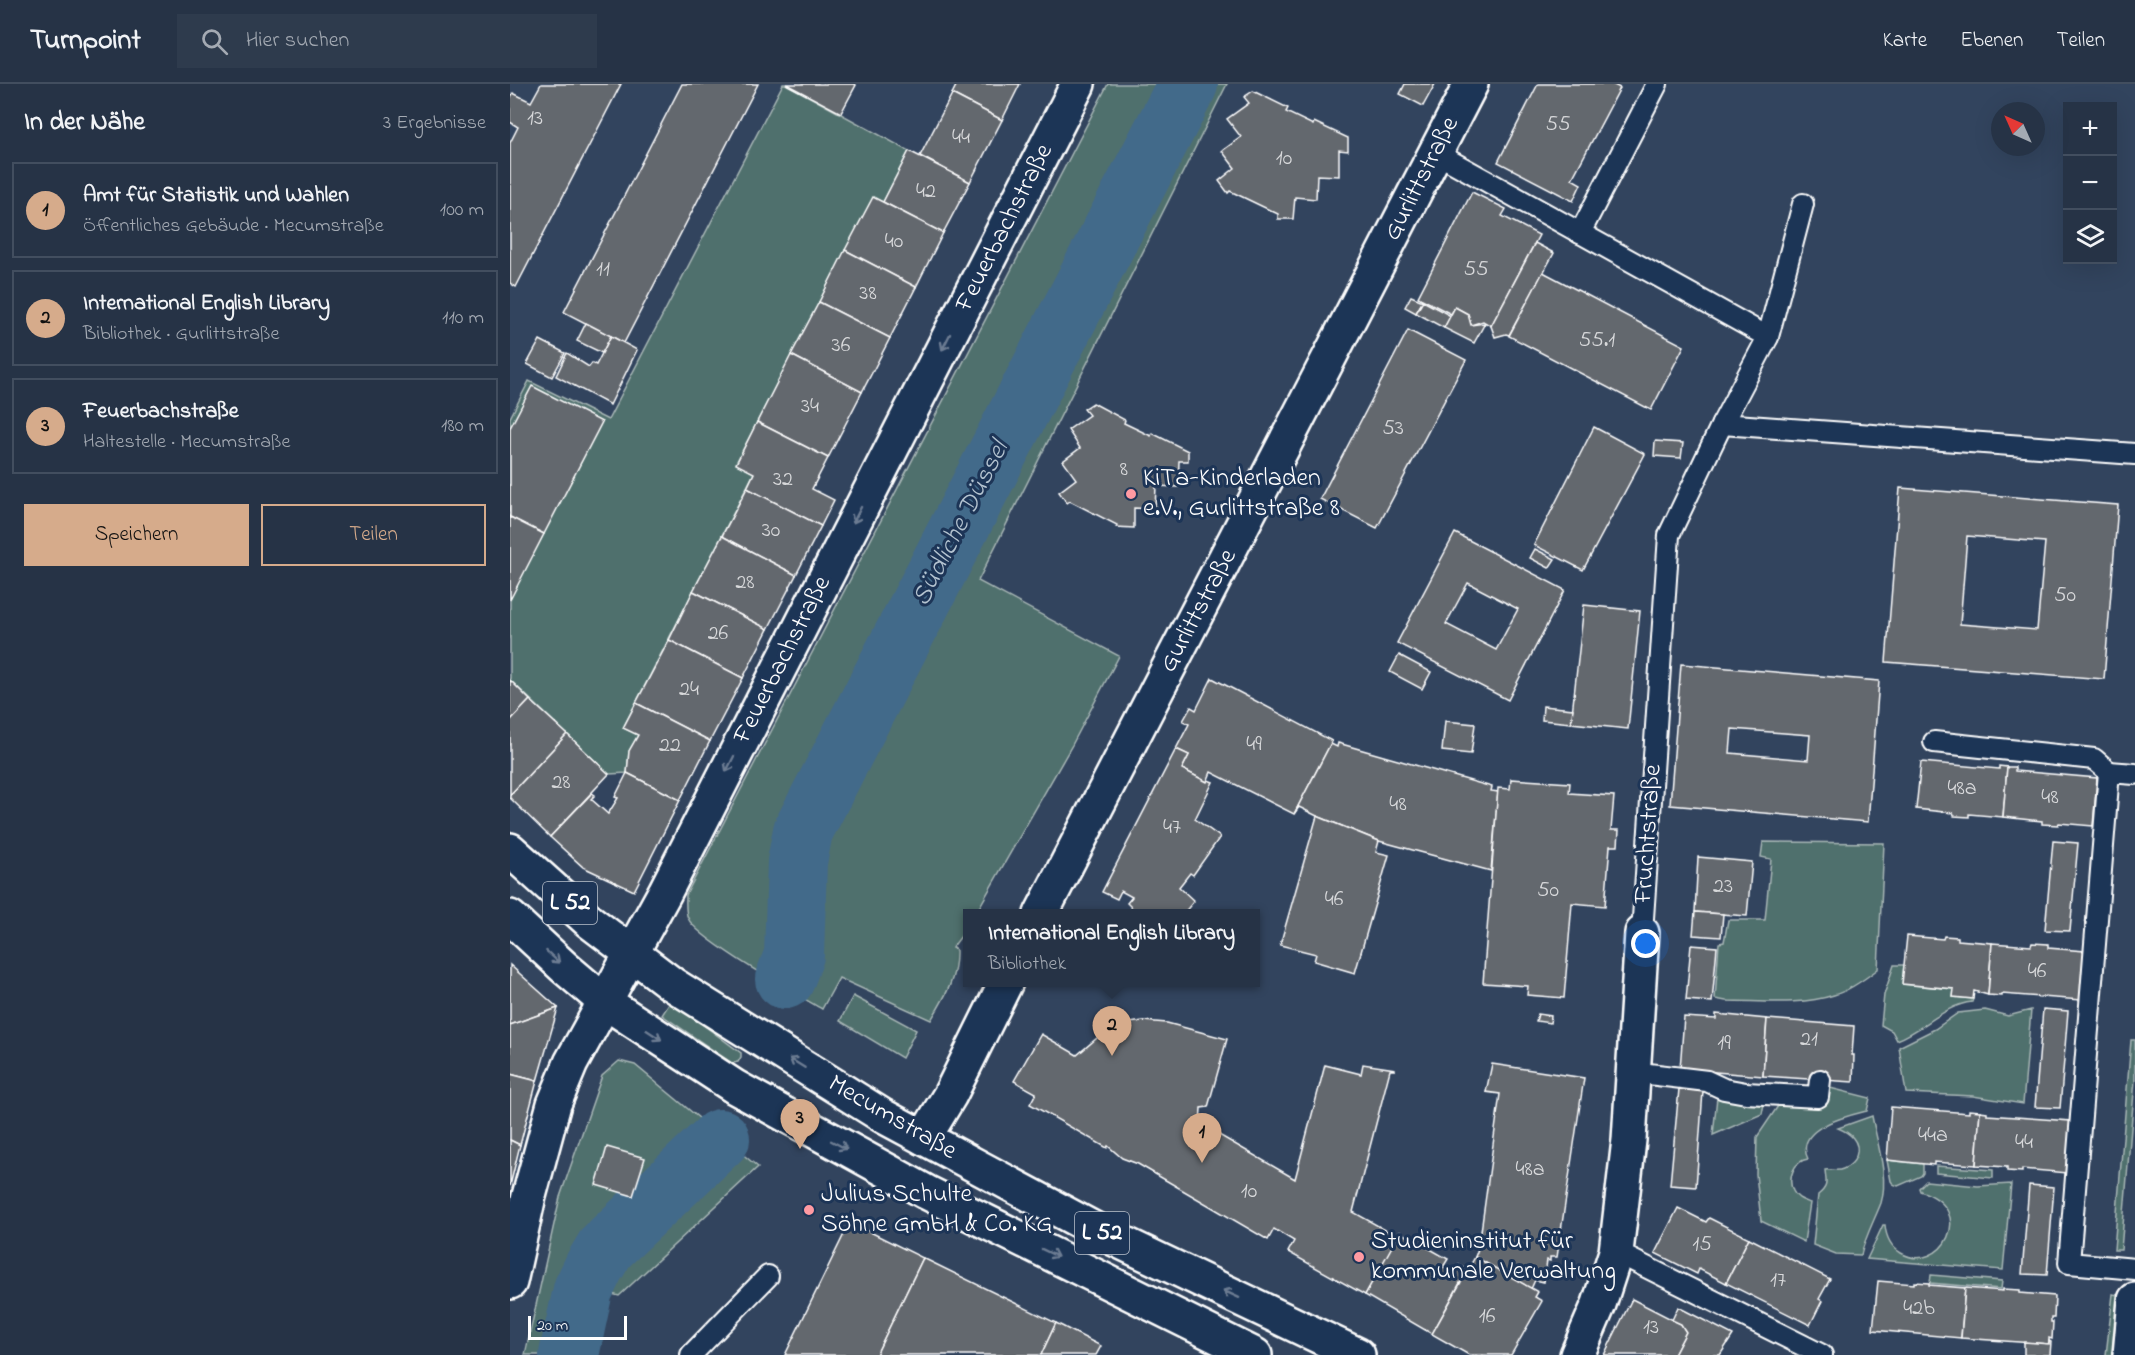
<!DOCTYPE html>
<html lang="de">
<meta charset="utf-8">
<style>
:root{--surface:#263346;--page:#2e3b4d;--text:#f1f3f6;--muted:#a4aab3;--line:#424e5f;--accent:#d6ab8b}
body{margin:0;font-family:"Indie Flower",sans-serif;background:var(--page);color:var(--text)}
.controls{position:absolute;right:18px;top:18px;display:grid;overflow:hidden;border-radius:0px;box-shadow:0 6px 24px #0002}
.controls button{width:54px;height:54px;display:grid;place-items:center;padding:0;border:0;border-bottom:2px solid var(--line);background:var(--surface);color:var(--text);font:30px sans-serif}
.compass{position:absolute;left:1481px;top:18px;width:54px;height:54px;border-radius:50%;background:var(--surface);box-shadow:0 6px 24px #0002;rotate:315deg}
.scale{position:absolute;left:18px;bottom:15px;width:99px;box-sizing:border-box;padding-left:6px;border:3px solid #fff;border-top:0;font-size:16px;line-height:21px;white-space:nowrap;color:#fff;-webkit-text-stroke:4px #1d3557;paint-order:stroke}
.you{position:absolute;left:1136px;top:860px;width:21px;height:21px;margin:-15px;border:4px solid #fff;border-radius:50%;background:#1a73e8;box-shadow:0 0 0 9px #1a73e833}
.badge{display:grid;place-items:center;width:39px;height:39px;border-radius:50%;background:var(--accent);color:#111;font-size:20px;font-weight:700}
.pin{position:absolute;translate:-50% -50px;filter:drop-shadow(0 2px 3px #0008)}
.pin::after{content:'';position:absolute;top:32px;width:21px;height:18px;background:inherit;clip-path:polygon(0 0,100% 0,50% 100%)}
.popup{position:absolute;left:453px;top:825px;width:297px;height:78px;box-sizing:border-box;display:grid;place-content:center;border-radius:0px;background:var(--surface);filter:drop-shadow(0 2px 4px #0005);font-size:20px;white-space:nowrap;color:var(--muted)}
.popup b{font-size:22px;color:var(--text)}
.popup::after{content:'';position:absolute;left:50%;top:100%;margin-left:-12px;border:12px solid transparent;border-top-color:var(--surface)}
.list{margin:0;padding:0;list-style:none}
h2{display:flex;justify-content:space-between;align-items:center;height:78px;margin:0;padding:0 24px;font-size:26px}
h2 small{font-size:20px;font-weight:400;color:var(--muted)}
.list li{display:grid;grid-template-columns:39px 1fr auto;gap:18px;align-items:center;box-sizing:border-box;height:96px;margin:0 12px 12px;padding:0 12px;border:2px solid var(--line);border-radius:0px}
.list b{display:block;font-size:22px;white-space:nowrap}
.list p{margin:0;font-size:20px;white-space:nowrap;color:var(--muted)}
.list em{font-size:20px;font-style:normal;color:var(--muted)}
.actions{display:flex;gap:12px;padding:18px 24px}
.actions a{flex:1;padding:14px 0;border:2px solid var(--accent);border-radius:0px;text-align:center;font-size:21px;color:var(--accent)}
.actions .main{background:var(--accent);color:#111}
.icon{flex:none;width:33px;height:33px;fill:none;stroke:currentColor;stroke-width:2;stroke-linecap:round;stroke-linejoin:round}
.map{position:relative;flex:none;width:1625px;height:1271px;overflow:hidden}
header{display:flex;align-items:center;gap:36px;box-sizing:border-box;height:84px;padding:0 30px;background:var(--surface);border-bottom:2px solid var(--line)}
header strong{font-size:28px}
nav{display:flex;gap:33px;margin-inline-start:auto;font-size:21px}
.search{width:420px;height:54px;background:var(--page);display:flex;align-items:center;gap:15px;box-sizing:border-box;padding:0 21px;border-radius:0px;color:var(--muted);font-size:22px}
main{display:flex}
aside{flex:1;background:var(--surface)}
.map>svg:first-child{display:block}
.green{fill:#506f6d;stroke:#a8b7b6;stroke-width:1.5}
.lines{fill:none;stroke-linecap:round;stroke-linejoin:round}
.river{stroke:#436a8a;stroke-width:60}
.building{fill:#64676e;stroke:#fff;stroke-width:1.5;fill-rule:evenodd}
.service-casing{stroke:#fff;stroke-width:24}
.minor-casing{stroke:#fff;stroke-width:38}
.primary-casing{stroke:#fff;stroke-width:38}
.service{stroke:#1d3557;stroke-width:20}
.minor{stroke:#1d3557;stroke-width:33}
.primary{stroke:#1d3557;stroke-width:33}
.oneway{stroke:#6c7c92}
.poi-dot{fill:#ff9aa2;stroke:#1d3557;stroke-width:2}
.labels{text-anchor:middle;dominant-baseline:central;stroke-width:6;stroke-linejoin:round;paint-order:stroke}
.number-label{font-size:22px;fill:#d8d9db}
.shield{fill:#1d3557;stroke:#bbc2cd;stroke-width:1.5}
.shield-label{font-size:24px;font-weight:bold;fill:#fff}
.street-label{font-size:26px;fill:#fff;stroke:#1d3557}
.poi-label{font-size:26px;fill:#fff;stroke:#1d3557;text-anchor:start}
.water-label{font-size:27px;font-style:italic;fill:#b4c3d0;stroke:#1d3557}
</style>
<header>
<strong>Turnpoint</strong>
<div class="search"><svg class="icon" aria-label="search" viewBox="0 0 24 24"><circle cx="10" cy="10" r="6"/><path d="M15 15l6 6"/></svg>Hier suchen</div>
<nav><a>Karte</a><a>Ebenen</a><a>Teilen</a></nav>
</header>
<main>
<aside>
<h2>In der Nähe<small>3 Ergebnisse</small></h2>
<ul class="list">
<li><span class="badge">1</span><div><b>Amt für Statistik und Wahlen</b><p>Öffentliches Gebäude · Mecumstraße</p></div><em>100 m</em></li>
<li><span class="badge">2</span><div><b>International English Library</b><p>Bibliothek · Gurlittstraße</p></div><em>110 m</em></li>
<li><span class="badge">3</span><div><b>Feuerbachstraße</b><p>Haltestelle · Mecumstraße</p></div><em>180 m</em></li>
</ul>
<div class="actions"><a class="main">Speichern</a><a>Teilen</a></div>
</aside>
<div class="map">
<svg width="1625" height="1271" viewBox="0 0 1625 1271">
<rect width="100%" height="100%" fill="#32445e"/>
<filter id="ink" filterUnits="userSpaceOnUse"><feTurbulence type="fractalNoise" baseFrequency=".0167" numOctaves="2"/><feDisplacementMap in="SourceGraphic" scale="12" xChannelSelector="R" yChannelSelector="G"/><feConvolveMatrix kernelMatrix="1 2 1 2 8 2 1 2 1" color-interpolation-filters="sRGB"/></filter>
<g filter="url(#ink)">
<g class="green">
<polygon points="273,0 276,0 399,67 373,118 363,114 226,379 244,389 113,644 128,651 119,667 117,689 99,690 0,596 0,334 19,297 98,336"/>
<path d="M598 0H717L468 497 609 572 562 661 466 829 458 830V843L442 864 446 866C447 894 435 913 421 936L329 894 312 925C288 911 186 855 178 834 175 828 176 818 176 811Z"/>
<path d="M1253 758 1374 759 1368 885C1355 895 1339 907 1324 911 1290 922 1251 917 1216 917L1205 915 1209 859 1214 858 1218 836H1255L1261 775 1251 773Z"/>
<path d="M1384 881H1394L1392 900 1444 905 1443 913 1463 915 1462 918C1436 920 1412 947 1387 956L1382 947 1371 941 1374 911Z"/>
<polygon points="343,912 406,946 392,974 330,937"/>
<polygon points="161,917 231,969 231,973 228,978 222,979 152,931"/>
<polygon points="1475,926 1498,932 1521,926 1513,1020 1463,1012 1396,1009 1389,963 1425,945 1448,929"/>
<polygon points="1621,956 1625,956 1625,995 1611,1166 1604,1166"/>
<polygon points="109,977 125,981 248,1083 109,1212 91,1207 74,1271 15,1271 50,1113 87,1006 92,992"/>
<path d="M1316 1003 1360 1014 1357 1027C1337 1032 1283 1044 1298 1075 1284 1077 1277 1094 1283 1107 1286 1114 1293 1116 1300 1119L1294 1158 1251 1137 1246 1090 1247 1053 1270 1019 1315 1021Z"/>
<polygon points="1207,1013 1254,1020 1252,1030 1203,1051"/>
<path d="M1362 1032C1367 1058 1379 1093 1371 1119 1364 1137 1355 1153 1351 1171L1326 1170 1303 1161 1308 1111C1319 1102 1316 1098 1315 1086 1320 1085 1327 1088 1333 1085 1346 1080 1352 1065 1343 1054 1339 1049 1333 1046 1328 1044Z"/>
<polygon points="1377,1076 1413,1080 1413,1089 1411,1092 1388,1102 1383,1100 1381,1097"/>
<polygon points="1426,1082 1483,1086 1483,1094 1426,1089"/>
<path d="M1416 1097 1468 1102 1501 1100 1493 1186 1357 1175 1373 1141H1375C1376 1153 1381 1163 1391 1169 1430 1192 1470 1125 1410 1107L1409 1104Z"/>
<polygon points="1421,1191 1492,1197 1491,1205 1420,1199"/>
<polygon points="1603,1210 1608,1211 1602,1271 1596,1271"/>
</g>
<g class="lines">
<g class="river">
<polyline points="275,895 284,871 287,778 293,747 678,0"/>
<polyline points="59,1271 73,1206 84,1183 96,1163 210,1055"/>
</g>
</g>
<g class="building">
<polygon points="31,0 111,0 6,203 0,199 0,59 8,43 0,38 0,15 3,9 21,18"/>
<polygon points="172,0 248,0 114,259 54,228"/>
<polygon points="276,0 344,0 346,1 331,29"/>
<polygon points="447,0 510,0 492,36 442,10"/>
<polygon points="895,0 925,0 913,22 890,10"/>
<polygon points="1028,0 1102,0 1110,4 1062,95 1071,100 1063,117 988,78"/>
<polygon points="743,7 778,24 776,28 803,41 804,38 838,54 838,67 829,66 829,92 807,91 806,115 785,113 783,135 768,135 768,130 720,107 718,109 709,97 725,84 712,67 731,53 717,35 739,19 734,13"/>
<polygon points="442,10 492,36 460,98 410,72"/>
<polygon points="399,67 460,98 433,149 373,118"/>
<polygon points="962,108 996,125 992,132 1029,151 981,242 973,237 961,241 958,230 945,223 941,230 908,213"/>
<polygon points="363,113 433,149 406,203 335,166"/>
<polygon points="1025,159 1044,169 999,251 996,250 985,253 981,242"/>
<polygon points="335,166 406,203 380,254 309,218"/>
<polygon points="1033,188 1174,262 1141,326 999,252"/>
<polygon points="901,212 913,217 906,229 895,223"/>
<polygon points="913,217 941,232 934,244 906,229"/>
<polygon points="309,218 380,254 352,308 281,271"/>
<polygon points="945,223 958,230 961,241 975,239 964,259 934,244"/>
<polygon points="76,239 101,252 92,269 67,257"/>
<polygon points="898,246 956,276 867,444 810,415"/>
<polygon points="101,252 127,266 100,321 46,292 57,269 79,283 82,279 86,281"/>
<polygon points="30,256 55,269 42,293 17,280"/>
<polygon points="281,271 352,308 318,374 247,338"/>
<polygon points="22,302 92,338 34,450 0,433 0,344"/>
<polygon points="583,319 615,336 614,339 641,352 642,349 678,367 678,377 669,377 668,403 646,402 645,425 624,424 624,444 606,443 607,441 560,417 557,419 549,408 566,395 553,377 570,364 558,346 579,331 574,325"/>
<polygon points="247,338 318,374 302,405 324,416 311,442 237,404 244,389 226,380"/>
<polygon points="1084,343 1135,370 1073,486 1024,461"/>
<polygon points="1145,357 1173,359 1171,374 1144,372"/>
<polygon points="237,404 311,442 286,491 212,452"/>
<path d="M1390 404 1608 421 1594 595 1376 578ZM1457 452 1535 458 1527 546 1450 540Z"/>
<polygon points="0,433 34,450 0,516"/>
<path d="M945 449 1055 506 998 616 887 559ZM958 499 1008 525 986 566 936 540Z"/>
<polygon points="212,452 286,491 258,545 183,507"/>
<polygon points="1025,465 1045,475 1039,484 1020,474"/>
<polygon points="183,507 258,545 233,594 159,556"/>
<polygon points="1074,521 1130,527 1118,645 1061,639"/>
<polygon points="159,556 233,594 200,657 126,619"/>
<polygon points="889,571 921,588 912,605 880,588"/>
<path d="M1171 580 1369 597 1358 738 1160 721ZM1222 645 1300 651 1298 676 1220 669Z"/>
<polygon points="702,594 822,657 784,730 701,688 697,698 672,685 679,671 666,665 679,640 673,637 681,623 686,626"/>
<polygon points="0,596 20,616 0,637"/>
<polygon points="20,616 57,650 0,711 0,637"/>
<polygon points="126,619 200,657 170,716 117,689 119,667 128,651 113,644"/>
<polygon points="1033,622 1063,625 1061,639 1032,636"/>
<polygon points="935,637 965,640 961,670 932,667"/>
<polygon points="57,650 99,690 40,753 0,714 0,711"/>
<polygon points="822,657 821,660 827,663 828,659 982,703 981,707 988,708 981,787 869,757 807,732 789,723 784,730"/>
<polygon points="666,665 679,671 672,685 697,698 698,696 703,698 685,735 710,753 683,791 680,789 669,803 684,817 673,830 628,830 617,819 622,813 611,807 607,815 592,808"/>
<polygon points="1411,678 1489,685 1489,682 1497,683 1493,733 1459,730 1459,733 1444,732 1443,729 1406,725"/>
<polygon points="1497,683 1505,683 1505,687 1587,694 1583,742 1549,739 1548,741 1532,740 1532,737 1493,733"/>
<polygon points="117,689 170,716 124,807 73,783 40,753 82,709 85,711 81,715 98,730 108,714 105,713"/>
<polygon points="1001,695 1060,699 1059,709 1104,712 1101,746 1109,746 1108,762 1100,762 1095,822 1062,819 1054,914 1017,911 1018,902 973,899 988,704 1000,705"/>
<polygon points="807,732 869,757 866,768 879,771 845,889 804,877 806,870 770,861"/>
<polygon points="1543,757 1568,759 1560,847 1535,846"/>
<polygon points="1188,773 1242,778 1237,832 1185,828"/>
<polygon points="1185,828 1213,830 1211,853 1183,851"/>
<polygon points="1397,852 1433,855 1434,852 1448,853 1448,856 1482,859 1478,911 1464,907 1463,915 1443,913 1444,905 1392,900"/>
<polygon points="1482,859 1521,862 1522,859 1538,860 1538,864 1575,867 1571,916 1492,910 1492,912 1478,911"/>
<polygon points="1181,861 1207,863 1202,918 1176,916"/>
<polygon points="0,881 48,924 0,941"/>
<polygon points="48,924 27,997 0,990 0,941"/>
<polygon points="1533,925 1558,927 1550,1024 1525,1023"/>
<polygon points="1028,930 1041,932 1040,939 1026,937"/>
<polygon points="1206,930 1257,935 1253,992 1170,985 1174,933 1206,935"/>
<polygon points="1257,935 1344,942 1342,971 1344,971 1343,998 1253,992"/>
<polygon points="633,937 657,939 717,955 698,1023 691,1024 690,1040 785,1095 815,981 851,990 853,980 885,985 885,986 880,986 843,1128 888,1153 855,1211 778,1168 784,1157 764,1145 758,1156 628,1080 612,1074 598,1062 597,1064 520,1020 526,1009 504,997 531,950 567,971 593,949 620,939"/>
<polygon points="982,980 1074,994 1047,1173 1040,1173 1040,1177 1037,1176 1034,1198 1025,1196 1021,1205 965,1173 969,1162 990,1010 976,1008"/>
<polygon points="0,990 27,997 10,1061 0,1056"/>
<polygon points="1169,1005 1193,1007 1186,1103 1160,1101"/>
<polygon points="1381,1023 1459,1029 1459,1026 1470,1027 1466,1081 1424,1078 1424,1081 1377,1076"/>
<polygon points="1470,1027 1477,1028 1477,1031 1561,1037 1558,1089 1512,1085 1512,1088 1497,1087 1497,1083 1466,1081"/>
<polygon points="0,1056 10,1061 0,1102"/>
<polygon points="97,1063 135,1074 123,1112 86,1101"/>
<polygon points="1519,1101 1544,1103 1537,1191 1512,1190"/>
<polygon points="1168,1124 1196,1138 1199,1134 1239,1154 1216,1199 1189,1185 1187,1190 1145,1169"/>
<polygon points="340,1138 413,1174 366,1271 275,1271"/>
<polygon points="890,1148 938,1175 933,1183 944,1190 949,1181 957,1186 922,1250 855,1211"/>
<polygon points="1239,1154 1320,1195 1309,1215 1312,1217 1300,1241 1216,1199"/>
<polygon points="965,1173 1028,1208 1025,1213 1032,1217 1001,1271 959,1271 922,1250"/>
<polygon points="413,1174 546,1239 531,1271 366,1271"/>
<polygon points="1368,1197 1404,1200 1404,1198 1419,1199 1419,1201 1455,1204 1451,1254 1363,1246"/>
<polygon points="1455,1204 1493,1207 1493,1205 1510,1206 1510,1209 1545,1212 1544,1234 1541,1234 1541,1238 1543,1238 1542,1255 1539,1254 1539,1260 1451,1254"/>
<polygon points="1122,1215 1171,1240 1176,1248 1164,1271 1094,1271"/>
<polygon points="1168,1223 1223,1251 1210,1271 1164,1271 1176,1248 1171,1240 1162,1236"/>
<polygon points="546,1239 591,1262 586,1271 531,1271"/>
<polygon points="1539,1257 1541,1258 1540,1271 1514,1271 1514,1258 1539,1260"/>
</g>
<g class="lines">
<defs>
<g id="service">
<polyline points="926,69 1258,253"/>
<polyline points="1070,149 1147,0"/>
<polyline points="1212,340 1625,370"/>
<polyline points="1424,658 1584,675 1599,688"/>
<polyline points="1625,690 1599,688 1559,1179 1625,1185"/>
<polyline points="1132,849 1159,451 1212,340 1258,253 1293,120"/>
<polyline points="1122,988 1197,997 1214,1005 1236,1009 1308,1013 1310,996"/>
<polyline points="1106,1168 1312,1271"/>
<polyline points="181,1271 258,1192"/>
</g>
<g id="minor">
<polyline points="531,830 961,0"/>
<polyline points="414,1054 440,1011 496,898"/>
<polyline points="0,1198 19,1112 44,1020 61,979 155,808 568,0"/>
<polyline points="1067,1271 1089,1220 1106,1168 1119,1056 1132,849"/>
</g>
<g id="primary">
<polyline points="0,766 79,837 162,900 373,1032 588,1147 848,1271"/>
<polyline points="0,833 55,884 95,918 225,1003 416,1108 745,1271"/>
<polyline points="1620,1271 1625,1216"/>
</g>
</defs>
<use href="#service" class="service-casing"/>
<use href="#minor" class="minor-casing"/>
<use href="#primary" class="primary-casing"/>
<use href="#service" class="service"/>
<use href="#minor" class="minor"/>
<use href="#primary" class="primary"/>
</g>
<defs><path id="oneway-shaft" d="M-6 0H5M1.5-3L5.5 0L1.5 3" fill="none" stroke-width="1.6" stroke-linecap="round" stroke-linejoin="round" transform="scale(1.5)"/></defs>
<g class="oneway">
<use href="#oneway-shaft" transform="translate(436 258) rotate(117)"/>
<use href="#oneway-shaft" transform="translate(347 431) rotate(117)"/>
<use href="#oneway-shaft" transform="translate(220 680) rotate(117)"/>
<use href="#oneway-shaft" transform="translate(43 873) rotate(42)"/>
<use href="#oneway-shaft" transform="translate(144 951) rotate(33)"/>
<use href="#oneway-shaft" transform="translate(287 979) rotate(-148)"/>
<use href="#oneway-shaft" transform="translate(329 1061) rotate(28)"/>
<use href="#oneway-shaft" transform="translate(540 1169) rotate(26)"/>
<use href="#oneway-shaft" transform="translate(721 1210) rotate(-155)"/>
</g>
</g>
<g class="poi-dot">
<circle cx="621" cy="410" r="6"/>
<circle cx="299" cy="1126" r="6"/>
<circle cx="849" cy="1173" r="6"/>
</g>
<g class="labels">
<g class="number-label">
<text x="25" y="35">13</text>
<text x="1048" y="41">55</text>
<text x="451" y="54">44</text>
<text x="774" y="75">10</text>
<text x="416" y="108">42</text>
<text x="384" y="158">40</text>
<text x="93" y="186">11</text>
<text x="966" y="186">55</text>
<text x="358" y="210">38</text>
<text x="1087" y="257">55.1</text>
<text x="331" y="262">36</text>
<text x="300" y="323">34</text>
<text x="883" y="345">53</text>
<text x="614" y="386">8</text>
<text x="273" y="396">32</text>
<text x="261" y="447">30</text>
<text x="235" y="499">28</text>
<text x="1555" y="512">50</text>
<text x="208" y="550">26</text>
<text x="179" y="606">24</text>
<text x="744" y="661">49</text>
<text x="160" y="662">22</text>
<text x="51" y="699">28</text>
<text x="1452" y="705">48a</text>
<text x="1540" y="714">48</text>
<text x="888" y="721">48</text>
<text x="662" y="744">47</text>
<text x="1213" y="803">23</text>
<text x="1038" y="807">50</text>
<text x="824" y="816">46</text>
<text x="1527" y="888">46</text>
<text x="1299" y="956">21</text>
<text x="1214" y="960">19</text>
<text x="1423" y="1052">44a</text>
<text x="1514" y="1059">44</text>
<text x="1020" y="1086">48a</text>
<text x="739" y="1108">10</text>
<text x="1192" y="1161">15</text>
<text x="1268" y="1197">17</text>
<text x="1409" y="1225">42b</text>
<text x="977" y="1233">16</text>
<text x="1141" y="1244">13</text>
</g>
<g class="shield">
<rect x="33" y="798" width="54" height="42" rx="4.5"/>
<rect x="565" y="1128" width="54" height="42" rx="4.5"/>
</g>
<g class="shield-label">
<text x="60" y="819">L 52</text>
<text x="592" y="1149">L 52</text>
</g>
<g class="street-label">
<text transform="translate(912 95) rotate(-63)">Gurlittstraße</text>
<text transform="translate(495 144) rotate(-63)">Feuerbachstraße</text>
<text transform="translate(689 527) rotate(-62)">Gurlittstraße</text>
<text transform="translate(273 576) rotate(-63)">Feuerbachstraße</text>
<text transform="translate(1139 750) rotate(-86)">Fruchtstraße</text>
<text transform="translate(382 1034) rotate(30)">Mecumstraße</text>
</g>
<g class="poi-label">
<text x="633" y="395">KiTa-Kinderladen<tspan x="633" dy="30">e.V., Gurlittstraße 8</tspan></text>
<text x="311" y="1111">Julius Schulte<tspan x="311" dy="30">Söhne GmbH &amp; Co. KG</tspan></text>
<text x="861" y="1158">Studieninstitut für<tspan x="861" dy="30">kommunale Verwaltung</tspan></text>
</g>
<g class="water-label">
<text transform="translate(451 440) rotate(-63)">Südliche Düssel</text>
</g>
</g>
</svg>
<div class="controls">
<button>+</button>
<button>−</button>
<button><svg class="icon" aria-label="layers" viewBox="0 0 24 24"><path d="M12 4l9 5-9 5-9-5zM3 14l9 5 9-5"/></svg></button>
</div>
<svg class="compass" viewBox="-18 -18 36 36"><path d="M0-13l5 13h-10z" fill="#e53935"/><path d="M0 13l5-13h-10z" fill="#a4aab3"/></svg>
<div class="scale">20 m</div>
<div class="you"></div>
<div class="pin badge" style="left:692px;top:1079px">1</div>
<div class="pin badge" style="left:602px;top:972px">2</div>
<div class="popup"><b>International English Library</b>Bibliothek</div>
<div class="pin badge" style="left:290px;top:1065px">3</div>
</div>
</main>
